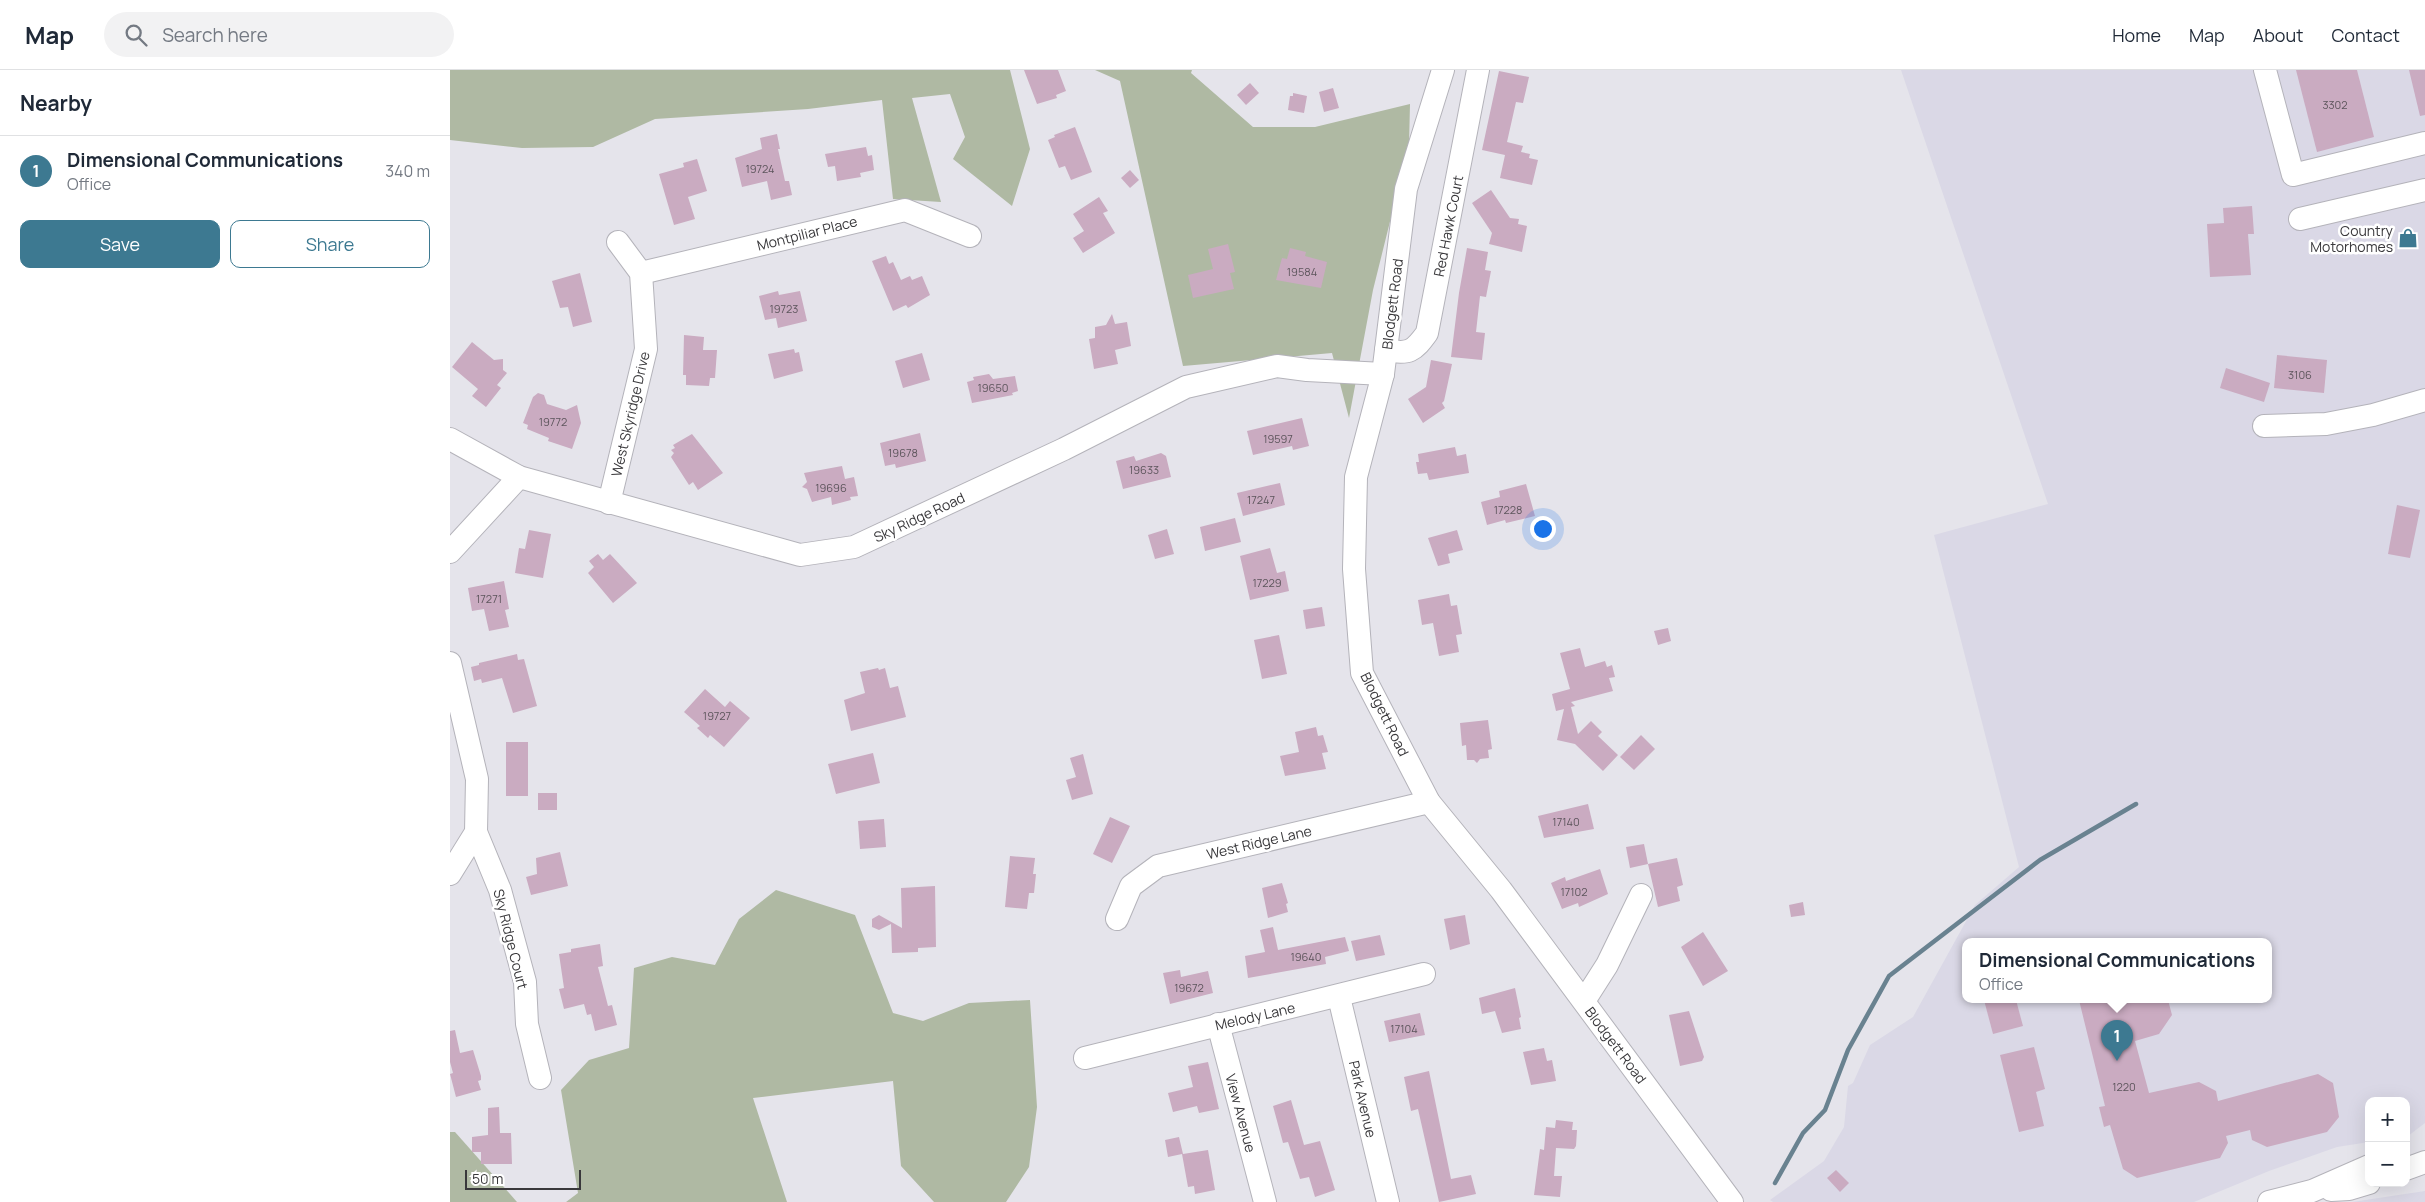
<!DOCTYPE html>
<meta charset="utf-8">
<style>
:root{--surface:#fff;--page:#f2f2f3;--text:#1f2937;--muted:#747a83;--line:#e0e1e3;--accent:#3d7991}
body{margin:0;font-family:Manrope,sans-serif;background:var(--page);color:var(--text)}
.controls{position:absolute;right:15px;bottom:15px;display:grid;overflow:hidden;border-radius:10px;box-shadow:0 5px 20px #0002}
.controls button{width:45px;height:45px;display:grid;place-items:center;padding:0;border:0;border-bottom:1px solid var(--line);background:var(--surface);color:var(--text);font:25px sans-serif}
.scale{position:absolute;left:15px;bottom:12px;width:116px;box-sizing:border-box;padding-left:5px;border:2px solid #39383b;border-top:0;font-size:14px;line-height:18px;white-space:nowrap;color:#39383b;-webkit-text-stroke:4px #fff;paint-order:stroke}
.you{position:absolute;left:1092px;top:458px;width:18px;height:18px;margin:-12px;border:4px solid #fff;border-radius:50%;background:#1a73e8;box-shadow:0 0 0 8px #1a73e833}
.badge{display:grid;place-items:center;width:32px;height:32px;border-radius:50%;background:var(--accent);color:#fff;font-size:16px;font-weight:700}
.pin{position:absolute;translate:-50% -41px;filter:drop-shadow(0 1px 2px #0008)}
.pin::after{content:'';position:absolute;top:26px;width:18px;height:15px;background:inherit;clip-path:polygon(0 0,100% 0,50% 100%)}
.popup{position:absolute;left:1512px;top:868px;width:310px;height:65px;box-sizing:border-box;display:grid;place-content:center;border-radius:10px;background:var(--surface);filter:drop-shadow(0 1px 4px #0005);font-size:16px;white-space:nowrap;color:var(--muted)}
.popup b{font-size:19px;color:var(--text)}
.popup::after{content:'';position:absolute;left:50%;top:100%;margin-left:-10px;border:10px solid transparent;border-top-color:var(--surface)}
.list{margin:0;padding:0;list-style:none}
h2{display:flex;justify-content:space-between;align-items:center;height:65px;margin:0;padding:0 20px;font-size:21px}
h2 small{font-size:16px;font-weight:400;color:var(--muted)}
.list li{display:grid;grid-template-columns:32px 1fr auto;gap:15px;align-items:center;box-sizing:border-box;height:70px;padding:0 20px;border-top:1px solid var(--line)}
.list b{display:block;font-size:19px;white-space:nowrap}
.list p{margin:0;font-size:16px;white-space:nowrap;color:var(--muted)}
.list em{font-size:16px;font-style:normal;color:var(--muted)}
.actions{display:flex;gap:10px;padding:15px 20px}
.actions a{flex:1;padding:11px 0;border:1px solid var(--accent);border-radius:10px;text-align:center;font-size:18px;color:var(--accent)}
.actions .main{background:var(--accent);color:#fff}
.icon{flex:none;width:28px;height:28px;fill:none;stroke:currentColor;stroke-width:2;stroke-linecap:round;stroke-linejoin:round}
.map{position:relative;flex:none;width:1975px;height:1132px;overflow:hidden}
header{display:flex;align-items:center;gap:30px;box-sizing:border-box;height:70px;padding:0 25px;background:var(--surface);border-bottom:1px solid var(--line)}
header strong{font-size:24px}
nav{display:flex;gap:28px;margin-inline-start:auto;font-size:18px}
.search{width:350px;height:45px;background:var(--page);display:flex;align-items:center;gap:12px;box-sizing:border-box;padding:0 18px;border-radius:28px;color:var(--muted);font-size:19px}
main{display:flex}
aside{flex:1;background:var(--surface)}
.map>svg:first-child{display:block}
.built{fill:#dad8e6;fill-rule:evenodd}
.green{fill:#afb9a3}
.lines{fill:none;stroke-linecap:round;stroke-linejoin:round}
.stream{stroke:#698290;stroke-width:4.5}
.building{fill:#caabc1}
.minor-casing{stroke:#b4b3ba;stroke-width:24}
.minor{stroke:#fff;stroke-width:22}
.labels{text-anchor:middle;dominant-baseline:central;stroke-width:5;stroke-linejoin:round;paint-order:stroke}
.number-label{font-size:11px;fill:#5d555c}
.street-label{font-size:14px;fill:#39383b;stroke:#fff}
.poi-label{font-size:14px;fill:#39383b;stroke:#fff;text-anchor:end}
</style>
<header>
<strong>Map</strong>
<div class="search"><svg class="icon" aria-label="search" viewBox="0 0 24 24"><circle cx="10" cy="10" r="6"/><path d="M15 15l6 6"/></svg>Search here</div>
<nav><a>Home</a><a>Map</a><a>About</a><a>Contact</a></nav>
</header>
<main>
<aside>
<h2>Nearby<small></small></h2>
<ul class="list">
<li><span class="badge">1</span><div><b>Dimensional Communications</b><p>Office</p></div><em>340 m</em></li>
</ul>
<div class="actions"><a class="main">Save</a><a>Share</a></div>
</aside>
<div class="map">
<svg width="1975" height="1132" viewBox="0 0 1975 1132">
<rect width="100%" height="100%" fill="#e5e4eb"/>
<g class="built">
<path d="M1451 0H1975V1053L1958 1066 1956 1067V1031H1919V1072L1887 1077 1819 1101 1744 1132H1323L1320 1130 1374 1091 1394 1057 1398 1016 1403 1013 1420 975 1463 947 1525 835 1569 797 1484 465 1598 434ZM1516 872H1818V930H1516Z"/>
<polygon points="1975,1121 1975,1132 1902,1132"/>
</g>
<g class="green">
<polygon points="0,0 560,0 580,79 562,136 503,89 515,67 500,24 462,28 491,132 443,129 432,30 358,39 205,49 143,77 72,78 0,70"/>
<polygon points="645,0 742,0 741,3 803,57 865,57 960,34 959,75 923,220 899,348 882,283 733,296 670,11"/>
<polygon points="326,820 405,845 443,943 473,951 519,933 580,930 587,1037 579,1097 556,1132 484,1132 451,1096 443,1011 303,1028 337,1132 116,1132 128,1123 111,1020 139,990 179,978 184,898 222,887 265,895 289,849"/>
<polygon points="0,1062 5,1062 67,1132 0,1132"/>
</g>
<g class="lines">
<polyline class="stream" points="1325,1113 1353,1063 1375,1040 1398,980 1439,906 1590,790 1686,734"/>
</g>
<g class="building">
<polygon points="574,0 608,0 616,21 606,25 607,28 587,34"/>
<polygon points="1846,0 1907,0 1924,67 1867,82"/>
<polygon points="1959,0 1975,0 1975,45 1970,46"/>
<polygon points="1049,1 1079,7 1073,33 1066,32 1057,72 1073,76 1071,82 1080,84 1079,88 1088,90 1082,115 1050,108 1055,85 1032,80"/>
<polygon points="800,13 809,23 796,35 787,25"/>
<polygon points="883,18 889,38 874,42 869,22"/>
<polygon points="843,23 857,26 854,43 838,40 840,26 843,26"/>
<polygon points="625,57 642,102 621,110 615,96 609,98 598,70 605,67 604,65"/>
<polygon points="327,64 330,79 328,79 335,111 339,111 342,125 321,130 317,111 292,117 285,88 312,79 310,68"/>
<polygon points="416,77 418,86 422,85 424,100 410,103 411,107 387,111 385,96 378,97 375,84"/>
<polygon points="247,89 257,121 238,127 245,149 224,155 209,104 234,97 233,93"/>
<polygon points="680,100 689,110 680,118 671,108"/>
<polygon points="1041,120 1060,148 1069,149 1068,154 1077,156 1072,182 1039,174 1042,163 1022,133"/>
<polygon points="649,127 658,141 653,143 665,163 633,183 623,168 634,161 623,144"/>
<polygon points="1802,136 1804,164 1798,164 1801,205 1760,207 1757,154 1774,153 1773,138"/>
<polygon points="778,174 785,202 780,203 784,219 743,228 738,205 763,199 758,179"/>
<polygon points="840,178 856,182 855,186 877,192 871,218 826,210 832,188 837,189"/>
<polygon points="1017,178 1038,182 1035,200 1041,201 1036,227 1030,226 1026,262 1035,263 1032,290 1001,287 1009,223"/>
<polygon points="436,186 439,194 443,192 451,210 460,206 462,210 472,206 480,225 458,238 456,235 443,241 422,191"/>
<polygon points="130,203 142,252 123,257 118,237 110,238 102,211"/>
<polygon points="328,221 329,225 350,221 357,251 328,258 326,248 315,250 309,226"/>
<polygon points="662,244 665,254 677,252 681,276 665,280 668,294 644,299 639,269 645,268 645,257 656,255"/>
<polygon points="234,265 254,267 253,280 267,280 265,308 260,308 259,316 236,315 236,305 233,305"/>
<polygon points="22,272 44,290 53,289 53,300 57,303 47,315 51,318 36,337 22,326 28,319 2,297"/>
<polygon points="344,279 345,283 349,282 353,301 324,309 318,284"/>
<polygon points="472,283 480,310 453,318 445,291"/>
<polygon points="1827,285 1877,290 1874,323 1824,318"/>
<polygon points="981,290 1002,294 994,331 992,333 995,338 973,353 958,329 976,317"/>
<polygon points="1776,298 1820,313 1814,332 1770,318"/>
<polygon points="539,304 543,309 565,306 568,321 562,323 563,325 522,333 517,312 524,310 523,307"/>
<polygon points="88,323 94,325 97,334 116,340 127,335 131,353 122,379 98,371 99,368 77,359 78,355 73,353 83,327"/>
<polygon points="852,348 859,376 843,380 842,376 803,385 797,361"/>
<polygon points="470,363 476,391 446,398 445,394 435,396 430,373"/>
<polygon points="242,364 273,403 248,420 243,412 239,415 221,387 224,383 221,380 225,378 223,375"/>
<polygon points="1005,377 1007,386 1016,384 1019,403 979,410 977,403 968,404 966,392 969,392 968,384"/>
<polygon points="711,383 716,386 721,407 673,419 666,391 684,386 686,391"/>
<polygon points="392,396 395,409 404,407 408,426 400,427 401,430 382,435 381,427 362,432 357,419 352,417 357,412 354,403"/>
<polygon points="830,413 835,435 793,446 787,423"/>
<polygon points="1076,414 1085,446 1056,453 1055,450 1037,455 1031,432 1050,427 1049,421"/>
<polygon points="1947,435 1970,440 1960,488 1938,484"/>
<polygon points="785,448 791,472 755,481 750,457"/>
<polygon points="717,459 724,484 705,489 698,465"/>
<polygon points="79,460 101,464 93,508 65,503 69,478 75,479"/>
<polygon points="1007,460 1013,480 998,484 1000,493 988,496 978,468"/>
<polygon points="820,478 827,503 835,501 839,521 800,530 790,486"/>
<polygon points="148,484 153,490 160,484 187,513 163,533 138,503 144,497 139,491"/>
<polygon points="54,511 59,539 55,540 59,557 39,561 34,539 22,541 18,518"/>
<polygon points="999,524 1001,536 1007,535 1012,564 1006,565 1009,582 989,586 983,553 972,555 968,530"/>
<polygon points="872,537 875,556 856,559 853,540"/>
<polygon points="1218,558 1221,571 1208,575 1204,561"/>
<polygon points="829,565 837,604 812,609 804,570"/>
<polygon points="1130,578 1135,597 1155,591 1157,597 1162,595 1165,607 1159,608 1163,621 1121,632 1125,636 1121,637 1128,664 1141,651 1152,662 1148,666 1168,685 1153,701 1125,674 1107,670 1114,639 1106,641 1102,624 1120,619 1110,583"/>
<polygon points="67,584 68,590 74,589 87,636 63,643 52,608 32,613 31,609 24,611 21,597 29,595 29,593"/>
<polygon points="428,598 429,600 435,598 440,618 448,616 456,647 401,661 394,630 415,623 410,602"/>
<polygon points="255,619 275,637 280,631 300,648 274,677 260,665 258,668 247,658 250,656 234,642"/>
<polygon points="1038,650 1042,679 1038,680 1039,688 1030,689 1027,693 1024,690 1017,690 1016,675 1012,676 1010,653"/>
<polygon points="866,657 868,666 873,665 878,682 872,683 876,699 835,706 830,686 849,682 845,662"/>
<polygon points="1191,665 1205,679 1184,700 1170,687"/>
<rect x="56" y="672" width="22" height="54"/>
<polygon points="423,683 430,713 386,724 378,694"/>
<polygon points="633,684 643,724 622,730 616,710 626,707 620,688"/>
<rect x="88" y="723" width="19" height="17"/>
<polygon points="1138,734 1144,759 1094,768 1088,746"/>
<polygon points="660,747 680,756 662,793 643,784"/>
<polygon points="434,749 436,777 410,779 408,751"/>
<polygon points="1194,774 1198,794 1180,798 1176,777"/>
<polygon points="110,782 118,816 81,825 76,807 87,804 86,788"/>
<polygon points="560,786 585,788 583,804 586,804 584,823 579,823 577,839 555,837"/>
<polygon points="1227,788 1233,815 1227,817 1230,831 1208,837 1198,794"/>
<polygon points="1150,799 1158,824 1129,837 1128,833 1112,839 1101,813 1115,807 1116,811"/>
<polygon points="832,813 838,833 836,834 838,842 818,848 812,818"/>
<polygon points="485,816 486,877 468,878 468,882 442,883 441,854 429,860 422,857 422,849 429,845 452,858 451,818"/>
<polygon points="1353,832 1355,845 1341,847 1339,835"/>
<polygon points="1015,845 1020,874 1000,880 994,849"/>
<polygon points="823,857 828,880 895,867 899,881 875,887 876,894 798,908 795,886 815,882 810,860"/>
<polygon points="1253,862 1278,901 1253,916 1231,877"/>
<polygon points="930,865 935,885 906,891 901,871"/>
<polygon points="150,874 153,896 148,897 158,936 162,935 167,955 145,961 141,944 137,945 134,934 114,939 109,919 114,918 109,884 121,882 121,879"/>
<polygon points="730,900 731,907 758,901 763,923 720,934 713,903"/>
<polygon points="1065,918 1071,947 1069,948 1071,959 1052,963 1045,941 1032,944 1029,928"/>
<polygon points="1534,930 1566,930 1573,956 1543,964"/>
<polygon points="1629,930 1718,930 1722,945 1709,964 1685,971 1699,1023 1749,1012 1766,1021 1768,1031 1868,1004 1883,1013 1889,1047 1877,1062 1817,1077 1802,1070 1800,1060 1776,1066 1778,1073 1770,1088 1687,1108 1673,1099 1660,1055 1654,1057 1649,1037 1655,1036"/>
<polygon points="1239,941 1254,987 1252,991 1230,996 1219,945"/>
<polygon points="970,943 975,965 939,972 934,951"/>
<polygon points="5,960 10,983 23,980 31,1006 31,1010 28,1011 31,1020 6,1027 0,1004 3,1003 0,992 0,961"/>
<polygon points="1584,977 1595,1019 1586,1022 1594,1056 1569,1062 1550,985"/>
<polygon points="1094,978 1097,991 1102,990 1106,1011 1081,1015 1073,982"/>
<polygon points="758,992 769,1039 749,1043 747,1036 723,1042 718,1023 743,1017 738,996"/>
<polygon points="979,1001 1001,1109 1021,1105 1026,1124 989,1132 968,1039 961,1041 954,1007"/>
<polygon points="841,1030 854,1075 870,1071 885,1120 865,1127 859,1107 850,1109 838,1072 833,1073 823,1036"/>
<polygon points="49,1037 50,1063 61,1063 62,1094 31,1094 31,1082 22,1082 22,1067 38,1065 38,1038"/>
<polygon points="1106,1050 1123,1052 1122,1060 1127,1060 1126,1076 1124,1079 1106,1078 1104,1106 1112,1106 1110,1127 1084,1125 1090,1079 1094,1080 1096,1057 1105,1058"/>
<polygon points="729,1067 733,1084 758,1080 765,1120 745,1124 744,1116 738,1117 732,1084 718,1087 715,1070"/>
<polygon points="1386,1100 1399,1113 1390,1122 1377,1108"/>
</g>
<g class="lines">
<defs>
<g id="minor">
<polyline points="993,0 956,119 933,304 906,407 904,499 912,603 979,732 1051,820 1282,1132"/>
<polyline points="1815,0 1843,105 1975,73"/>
<polyline points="1850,149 1975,120"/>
<polyline points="191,203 455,140 520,166"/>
<path d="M936 280C959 285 964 281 977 263L1028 0"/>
<polyline points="1814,356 1876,354 1923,345 1975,330"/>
<polyline points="0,369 69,407 350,485 404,477 614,379 736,317 827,296 857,300 933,304"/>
<polyline points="159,433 196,279 191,203 168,172"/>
<polyline points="0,482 69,407"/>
<polyline points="0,593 27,709 26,762 0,804"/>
<polyline points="26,762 50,820 75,912 77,954 90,1008"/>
<polyline points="667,849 681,816 708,796 979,732"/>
<polyline points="889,927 938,1132"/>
<polyline points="1134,931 1157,895 1191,825"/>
<polyline points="768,954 815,1132"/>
<polyline points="635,988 974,904"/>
<polyline points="1956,1099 1975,1092"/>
<polyline points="1881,1120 1899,1119 1919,1113"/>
<polyline points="1819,1132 1862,1121 1919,1096"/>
</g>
</defs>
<use href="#minor" class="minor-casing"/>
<use href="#minor" class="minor"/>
</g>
<defs>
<symbol id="shop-bare" viewBox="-9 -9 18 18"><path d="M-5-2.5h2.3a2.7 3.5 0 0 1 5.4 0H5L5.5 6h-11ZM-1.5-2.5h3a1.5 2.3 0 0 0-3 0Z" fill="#3d7991" stroke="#fff" stroke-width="2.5" paint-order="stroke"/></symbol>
</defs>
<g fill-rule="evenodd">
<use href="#shop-bare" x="1944" y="154" width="28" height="28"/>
</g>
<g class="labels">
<g class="number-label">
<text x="1885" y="34">3302</text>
<text x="310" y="98">19724</text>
<text x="852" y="201">19584</text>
<text x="334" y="238">19723</text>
<text x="1850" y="304">3106</text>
<text x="543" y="317">19650</text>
<text x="103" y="351">19772</text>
<text x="828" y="368">19597</text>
<text x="453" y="382">19678</text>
<text x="694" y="399">19633</text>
<text x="381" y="417">19696</text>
<text x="811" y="429">17247</text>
<text x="1058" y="439">17228</text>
<text x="817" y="512">17229</text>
<text x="39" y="528">17271</text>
<text x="267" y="645">19727</text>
<text x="1116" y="751">17140</text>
<text x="1124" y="821">17102</text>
<text x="856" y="886">19640</text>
<text x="739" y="917">19672</text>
<text x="954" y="958">17104</text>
<text x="1674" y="1016">1220</text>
</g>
<g class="street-label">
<text transform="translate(998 156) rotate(-79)">Red Hawk Court</text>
<text transform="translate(357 163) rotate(-14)">Montpiliar Place</text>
<text transform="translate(942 234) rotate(-83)">Blodgett Road</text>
<text transform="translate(180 344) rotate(-77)">West Skyridge Drive</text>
<text transform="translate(469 447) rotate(-25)">Sky Ridge Road</text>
<text transform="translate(935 644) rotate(64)">Blodgett Road</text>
<text transform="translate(809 772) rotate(-13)">West Ridge Lane</text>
<text transform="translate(61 869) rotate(76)">Sky Ridge Court</text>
<text transform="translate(805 946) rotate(-13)">Melody Lane</text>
<text transform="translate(1166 975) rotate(53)">Blodgett Road</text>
<text transform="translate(913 1029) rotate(77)">Park Avenue</text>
<text transform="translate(791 1043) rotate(75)">View Avenue</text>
</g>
<g class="poi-label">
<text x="1943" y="160">Country<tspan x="1943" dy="16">Motorhomes</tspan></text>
</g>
</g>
</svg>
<div class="controls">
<button>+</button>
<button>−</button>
</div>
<div class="scale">50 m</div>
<div class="you"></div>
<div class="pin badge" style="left:1667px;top:991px">1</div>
<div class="popup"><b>Dimensional Communications</b>Office</div>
</div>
</main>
